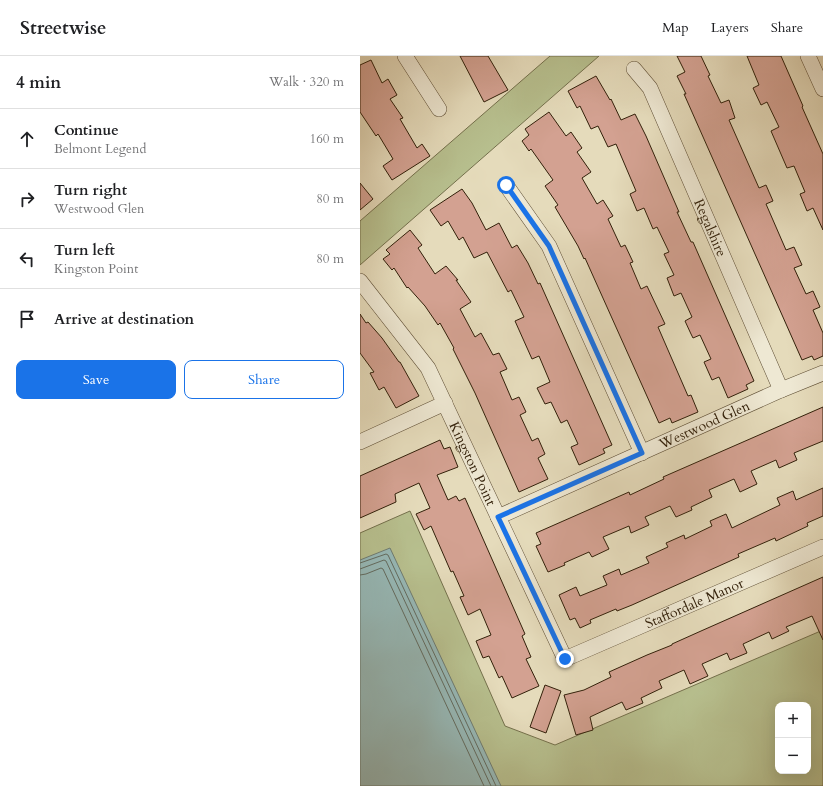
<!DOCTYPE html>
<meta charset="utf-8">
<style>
:root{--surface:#fff;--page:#f2f2f2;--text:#202124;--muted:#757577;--line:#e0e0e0;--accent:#1a73e8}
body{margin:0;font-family:Cardo,serif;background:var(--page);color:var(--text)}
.controls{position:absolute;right:12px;bottom:12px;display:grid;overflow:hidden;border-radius:8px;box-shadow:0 4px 16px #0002}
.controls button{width:36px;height:36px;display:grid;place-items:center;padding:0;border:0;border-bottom:1px solid var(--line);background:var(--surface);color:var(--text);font:20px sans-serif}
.stop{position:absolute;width:12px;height:12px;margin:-9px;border:3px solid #1a73e8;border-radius:50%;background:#fff}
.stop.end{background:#1a73e8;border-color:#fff;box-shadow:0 1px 4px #0008}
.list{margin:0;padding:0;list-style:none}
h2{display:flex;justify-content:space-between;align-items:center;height:52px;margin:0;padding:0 16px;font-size:17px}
h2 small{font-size:13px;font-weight:400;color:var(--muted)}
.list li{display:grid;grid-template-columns:26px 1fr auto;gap:12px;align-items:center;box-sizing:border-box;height:60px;padding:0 16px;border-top:1px solid var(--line)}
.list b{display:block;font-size:15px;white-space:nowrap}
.list p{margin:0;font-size:13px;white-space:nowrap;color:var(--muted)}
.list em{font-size:13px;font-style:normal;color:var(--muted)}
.actions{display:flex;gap:8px;padding:12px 16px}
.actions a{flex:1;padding:9px 0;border:1px solid var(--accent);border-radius:8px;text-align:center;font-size:14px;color:var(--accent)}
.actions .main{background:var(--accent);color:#fff}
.icon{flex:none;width:22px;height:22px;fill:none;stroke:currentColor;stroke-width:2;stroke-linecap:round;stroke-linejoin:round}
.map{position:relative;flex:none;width:463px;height:730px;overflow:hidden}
header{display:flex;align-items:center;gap:24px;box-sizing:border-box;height:56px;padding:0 20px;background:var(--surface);border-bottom:1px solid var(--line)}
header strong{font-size:19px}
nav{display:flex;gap:22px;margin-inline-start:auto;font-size:14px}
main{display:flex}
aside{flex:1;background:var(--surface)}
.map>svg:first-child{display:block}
.green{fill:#b7bf8e;stroke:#74704c;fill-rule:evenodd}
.water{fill:#97b9b7;stroke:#6f7c72}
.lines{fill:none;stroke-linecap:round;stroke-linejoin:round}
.shore{stroke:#646c60;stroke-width:1}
.building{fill:#d3a191;stroke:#32200a}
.minor-casing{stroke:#5f4f36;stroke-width:16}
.minor{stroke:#eee8d3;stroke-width:15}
.route{stroke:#1a73e8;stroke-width:5}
.labels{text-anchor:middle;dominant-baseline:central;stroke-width:3;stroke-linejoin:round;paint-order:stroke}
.street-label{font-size:14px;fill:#32200a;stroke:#eee8d3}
</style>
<header>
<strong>Streetwise</strong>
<nav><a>Map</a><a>Layers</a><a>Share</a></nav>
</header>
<main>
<aside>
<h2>4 min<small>Walk · 320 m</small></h2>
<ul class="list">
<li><svg class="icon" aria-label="ahead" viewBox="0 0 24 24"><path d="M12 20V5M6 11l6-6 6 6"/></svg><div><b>Continue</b><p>Belmont Legend</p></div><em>160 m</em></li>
<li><svg class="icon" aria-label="right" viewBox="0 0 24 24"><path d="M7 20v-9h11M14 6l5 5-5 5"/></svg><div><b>Turn right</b><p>Westwood Glen</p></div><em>80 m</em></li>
<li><svg class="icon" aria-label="left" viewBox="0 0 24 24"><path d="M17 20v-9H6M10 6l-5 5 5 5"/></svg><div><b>Turn left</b><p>Kingston Point</p></div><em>80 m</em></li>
<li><svg class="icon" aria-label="arrive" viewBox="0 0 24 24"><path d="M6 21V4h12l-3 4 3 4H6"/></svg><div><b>Arrive at destination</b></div></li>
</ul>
<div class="actions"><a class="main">Save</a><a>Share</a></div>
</aside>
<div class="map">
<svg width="463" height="730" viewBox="0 0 463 730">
<rect width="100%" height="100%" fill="#e5dbbb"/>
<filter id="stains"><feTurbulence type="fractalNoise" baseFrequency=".005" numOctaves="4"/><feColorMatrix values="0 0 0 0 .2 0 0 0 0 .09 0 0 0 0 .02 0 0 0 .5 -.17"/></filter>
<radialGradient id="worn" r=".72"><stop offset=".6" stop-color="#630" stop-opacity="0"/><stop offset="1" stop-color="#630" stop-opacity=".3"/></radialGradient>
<g class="green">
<polygon points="190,0 239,0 0,209 0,165"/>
<path d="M50 455 145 670 195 689 463 574V730H0V477ZM418 649H448V715H418Z"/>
</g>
<polygon class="water" points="30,492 141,730 0,730 0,504"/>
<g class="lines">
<g class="shore">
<polyline points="0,507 26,498 28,499 136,730"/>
<polyline points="0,513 24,504 26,505 131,730"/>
<polyline points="0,519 6,518 21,512 23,513 124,730"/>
</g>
</g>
<g class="building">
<polygon points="100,0 128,0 148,34 124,46"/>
<polygon points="317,0 341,0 350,19 348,20 361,47 369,44 375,62 369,64 399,132 406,129 413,145 406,148 426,194 434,191 442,209 434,212 446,238 453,235 460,251 453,254 463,277 463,300 454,304 452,300 442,304 324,38 326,38 317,20 325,16"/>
<polygon points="387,0 421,0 443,50 442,51 463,98 463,174 453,152 447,155 440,138 445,136 434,110 427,112 411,75 419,71 407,46 401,49 393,32 399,29"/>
<polygon points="11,4 22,27 28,23 37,39 30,43 43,62 40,63 57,92 62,88 70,100 32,124 23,110 33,103 18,78 16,80 0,56 0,9"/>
<polygon points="236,20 250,44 251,43 261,64 275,58 286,80 319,156 317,156 331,186 333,186 394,325 386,329 388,333 368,342 359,321 352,324 344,306 351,303 340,279 333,282 331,278 325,265 332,261 321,237 314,240 307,222 314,219 304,198 309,196 297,171 293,173 284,152 277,155 270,138 276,135 256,88 248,91 238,70 231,73 220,50 217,52 208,35"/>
<polygon points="189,56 206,80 211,76 222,92 217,96 231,116 222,122 237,148 243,144 253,160 248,163 261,191 265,189 273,206 270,207 281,233 287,230 305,268 298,271 328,340 331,339 338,356 312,367 310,362 299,367 225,202 224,203 218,190 195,151 198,149 185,130 193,124 171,93 169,95 162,85 169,79 165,73"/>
<polygon points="0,127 13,143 0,154"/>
<polygon points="102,133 112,147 126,174 139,167 152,192 157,189 168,207 178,228 180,227 252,389 243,393 245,397 219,409 211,391 218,388 207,364 201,367 191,346 185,348 177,332 190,326 179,300 172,303 155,265 164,261 151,234 148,236 127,196 114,202 103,181 99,184 88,165 81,170 70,154"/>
<polygon points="50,174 62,189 58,192 75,218 86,210 98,224 96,224 111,246 100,253 115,281 121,277 133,299 139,297 147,313 140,316 152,344 159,341 166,356 160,359 172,385 178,382 185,398 178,402 188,423 159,436 115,337 93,293 94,292 80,267 78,269 65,250 48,231 47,232 34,212 32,214 23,203 30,198 26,194"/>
<polygon points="0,258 6,267 8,266 22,282 39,306 40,306 59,340 36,352 24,331 19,334 10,317 14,316 0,297"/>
<polygon points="463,351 463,385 434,397 437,404 419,412 416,404 391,415 397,428 380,436 374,423 349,434 352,441 331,451 332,454 316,461 310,450 285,461 289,469 271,477 269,470 243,481 249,493 232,501 229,496 204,507 205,509 188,516 176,490 181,488 176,477 269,436 270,439 304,423 303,421"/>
<polygon points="80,384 84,393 90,391 98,411 77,419 88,444 96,440 99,445 105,442 165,578 162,580 171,601 166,603 179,630 152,642 142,620 139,622 129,600 123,602 116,585 131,579 120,553 108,559 100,541 104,540 93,515 91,516 71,470 64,474 56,458 70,452 59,427 35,438 36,446 0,462 0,420"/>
<polygon points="463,432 463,460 447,467 448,470 416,485 415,482 378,498 379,501 272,549 257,555 256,553 230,564 231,567 220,572 215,562 210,564 199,539 216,531 220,540 247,529 243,520 259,513 261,519 289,507 286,501 308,491 306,487 324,479 325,483 352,470 350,465 366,458 372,472 420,449 417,442 433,435 436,444"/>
<polygon points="463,521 463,584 452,560 426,571 429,575 412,583 409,576 383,588 387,597 370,604 367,597 342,608 348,620 330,628 324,614 299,625 302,632 281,642 283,647 266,654 262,646 230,661 233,674 216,679 204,639 224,634 251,621 249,616 287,599 312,589 312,588 341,575"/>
<polygon points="185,629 201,635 186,677 170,671"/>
</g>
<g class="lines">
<defs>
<g id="minor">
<polyline points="45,0 79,53"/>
<polyline points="448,0 463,33"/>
<path id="s1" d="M274 13 290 32 421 334"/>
<polyline points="146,129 189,190 282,397"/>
<path id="s2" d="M0 225 68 312 205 603 463 491"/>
<polyline points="0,386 85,347"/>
<path id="s3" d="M138 461 421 334 463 317"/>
</g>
</defs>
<use href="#minor" class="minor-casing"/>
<use href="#minor" class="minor"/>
</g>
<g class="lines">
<polyline class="route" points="146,129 189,190 282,397 138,461 205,603"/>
</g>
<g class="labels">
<g class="street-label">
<text stroke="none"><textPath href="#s1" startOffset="177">Regalshire</textPath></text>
<text stroke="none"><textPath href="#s3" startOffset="226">Westwood Glen</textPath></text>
<text stroke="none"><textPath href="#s2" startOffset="216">Kingston Point</textPath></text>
<text stroke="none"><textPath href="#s2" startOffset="573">Staffordale Manor</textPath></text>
</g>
</g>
<rect width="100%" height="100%" filter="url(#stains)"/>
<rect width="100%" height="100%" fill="url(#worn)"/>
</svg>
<div class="controls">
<button>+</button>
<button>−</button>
</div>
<div class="stop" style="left:146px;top:129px"></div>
<div class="stop end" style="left:205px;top:603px"></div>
</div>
</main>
